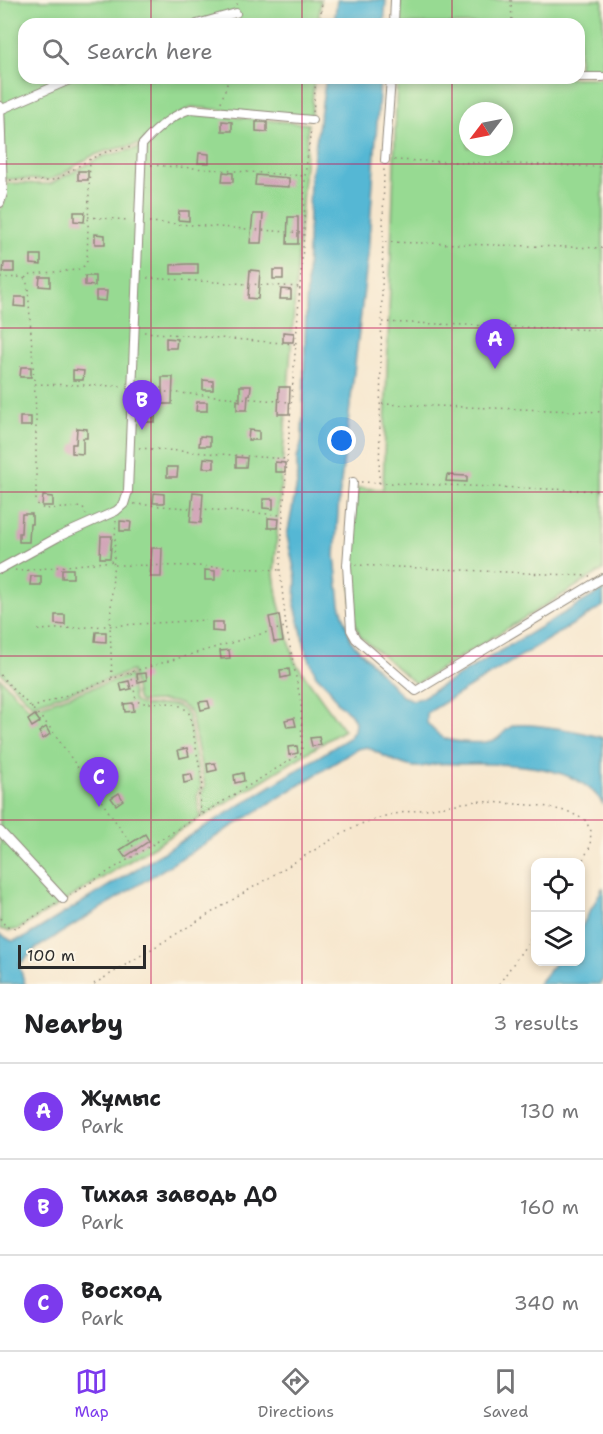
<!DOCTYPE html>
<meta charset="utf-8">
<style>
:root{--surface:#fff;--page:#f2f2f2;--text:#202124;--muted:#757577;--line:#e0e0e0;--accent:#7c3aed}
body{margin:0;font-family:"Shantell Sans",sans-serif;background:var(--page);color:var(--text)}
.controls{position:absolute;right:18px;bottom:18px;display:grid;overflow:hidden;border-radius:12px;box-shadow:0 3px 9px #0003}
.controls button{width:54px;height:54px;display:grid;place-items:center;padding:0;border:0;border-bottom:2px solid var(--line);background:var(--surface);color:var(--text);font:30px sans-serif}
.compass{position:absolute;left:459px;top:102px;width:54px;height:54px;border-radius:50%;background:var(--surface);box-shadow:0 3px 9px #0003;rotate:238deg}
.scale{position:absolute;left:18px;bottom:15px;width:128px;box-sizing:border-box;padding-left:6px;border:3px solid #2b2b2b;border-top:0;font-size:16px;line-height:21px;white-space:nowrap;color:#2b2b2b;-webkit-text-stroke:4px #fcf5e5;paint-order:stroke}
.you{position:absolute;left:342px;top:441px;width:21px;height:21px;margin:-15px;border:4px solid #fff;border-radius:50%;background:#1a73e8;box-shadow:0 0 0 9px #1a73e833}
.badge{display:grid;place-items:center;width:39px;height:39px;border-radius:50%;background:var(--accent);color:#fff;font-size:20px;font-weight:700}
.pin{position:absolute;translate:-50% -50px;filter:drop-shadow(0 2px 3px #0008)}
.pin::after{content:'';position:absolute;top:32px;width:21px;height:18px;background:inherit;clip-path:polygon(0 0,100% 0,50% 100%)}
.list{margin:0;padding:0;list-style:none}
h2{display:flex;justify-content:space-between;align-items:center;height:78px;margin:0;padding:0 24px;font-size:26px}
h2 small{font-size:20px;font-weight:400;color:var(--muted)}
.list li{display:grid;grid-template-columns:39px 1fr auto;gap:18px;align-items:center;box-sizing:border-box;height:96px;padding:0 24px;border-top:2px solid var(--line)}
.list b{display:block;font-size:22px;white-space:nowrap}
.list p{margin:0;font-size:20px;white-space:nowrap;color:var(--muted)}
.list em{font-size:20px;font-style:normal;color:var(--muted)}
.icon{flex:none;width:33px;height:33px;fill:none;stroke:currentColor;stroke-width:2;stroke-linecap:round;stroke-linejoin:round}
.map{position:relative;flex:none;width:603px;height:984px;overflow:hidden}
.search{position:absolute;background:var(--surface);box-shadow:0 3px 9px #0003;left:18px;right:18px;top:18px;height:66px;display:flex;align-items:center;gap:15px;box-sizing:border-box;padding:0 21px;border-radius:18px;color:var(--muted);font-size:22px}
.sheet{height:366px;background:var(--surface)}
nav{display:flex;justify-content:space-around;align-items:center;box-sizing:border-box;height:84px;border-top:2px solid var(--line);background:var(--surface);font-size:16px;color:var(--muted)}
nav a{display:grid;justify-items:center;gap:3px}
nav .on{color:var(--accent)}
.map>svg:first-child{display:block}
.green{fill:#97da92;stroke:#61825e;stroke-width:1.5;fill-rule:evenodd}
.water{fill:#55b7d4;stroke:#407180;stroke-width:1.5}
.building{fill:#cfa1b5}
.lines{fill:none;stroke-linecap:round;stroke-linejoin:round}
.minor-casing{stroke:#91897c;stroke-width:10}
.path{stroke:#91897c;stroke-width:1.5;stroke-dasharray:1.5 4.5;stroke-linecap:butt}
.minor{stroke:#fff;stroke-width:8}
.grid{fill:none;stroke:#c2185b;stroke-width:1.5;stroke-opacity:0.55}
</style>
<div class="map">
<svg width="603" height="984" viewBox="0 0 603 984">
<rect width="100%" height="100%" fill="#fcf5e5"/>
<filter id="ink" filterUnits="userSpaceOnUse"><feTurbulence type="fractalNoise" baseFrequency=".0167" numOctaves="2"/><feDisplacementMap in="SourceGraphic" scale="12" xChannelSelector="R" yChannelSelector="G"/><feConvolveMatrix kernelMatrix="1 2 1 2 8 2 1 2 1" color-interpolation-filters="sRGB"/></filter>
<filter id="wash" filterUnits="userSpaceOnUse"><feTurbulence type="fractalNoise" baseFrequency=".008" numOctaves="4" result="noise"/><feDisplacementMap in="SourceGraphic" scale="24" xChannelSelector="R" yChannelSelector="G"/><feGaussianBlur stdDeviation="1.35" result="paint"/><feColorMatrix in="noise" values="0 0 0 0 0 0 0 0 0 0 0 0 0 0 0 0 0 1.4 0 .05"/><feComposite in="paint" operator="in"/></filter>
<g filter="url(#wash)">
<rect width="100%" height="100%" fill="#f7e7ce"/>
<g class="green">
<polygon points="0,0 321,0 318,24 24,24 24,78 314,78 311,118 191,107 141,144 106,151 90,157 59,176 49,180 4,179"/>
<polygon points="400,0 603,0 603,73 579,72 579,24 399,24"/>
<path d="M397 78H603V570L416 684 361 637C344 611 354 522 357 488L383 489ZM468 111H504V147H468Z"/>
<path d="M191 113 308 124 274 574 278 601 295 662 344 730 203 817 201 795 205 786 191 715C181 696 159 702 140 702L137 699 132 671 32 705 0 672V210L6 197 7 183 50 184 103 156 139 148 157 132 184 114Z"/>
<path d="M130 675 134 701C151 714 175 693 188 716L201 786 197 795 200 818 19 929 9 931 0 929V678L30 709Z"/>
</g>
<g class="water">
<polygon points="337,0 386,0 384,24 334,24"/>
<path d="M326 78H380L368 255 339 499 335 556 340 604 351 641 402 696 413 700 421 698 603 590V606L427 713V723C432 729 436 734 444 738 454 743 488 745 498 738 504 733 508 726 516 725 534 723 585 732 603 738V804C579 763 505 763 463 764 454 764 445 763 436 764 430 765 424 767 418 767 404 768 379 753 367 747L357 749 35 949 19 965 25 984H0V934L12 941 24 938 349 738 354 731 355 722 351 714 338 703 329 688 316 675 306 651 295 605 296 578 287 536 297 484V458L302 441 310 180Z"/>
<polygon points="603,887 603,979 600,984 538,984 556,962 580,962 581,928"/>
</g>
<g id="blocks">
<g class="building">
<polygon points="222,121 232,122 232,131 222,131"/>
<polygon points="256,122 267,122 267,132 256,131"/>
<polygon points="199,153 209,154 209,163 198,163"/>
<rect x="78" y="171" width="10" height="9"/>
<polygon points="223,172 233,173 233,182 222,182"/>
<polygon points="256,175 289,178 289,187 255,185"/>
<polygon points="179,211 189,211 189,221 178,220"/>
<polygon points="74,212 85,212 84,222 74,221"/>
<polygon points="253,214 263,214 261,243 250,243"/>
<polygon points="288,217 298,217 298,244 287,244"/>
<polygon points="95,234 105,235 105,244 95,244"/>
<polygon points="31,255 41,255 41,265 31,264"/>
<polygon points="4,263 14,263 14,272 3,272"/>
<polygon points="187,264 198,264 198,274 171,274 171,265"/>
<polygon points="250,270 260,271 258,299 248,298"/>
<rect x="273" y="270" width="10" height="9"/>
<polygon points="85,276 95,276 95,286 85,285"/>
<polygon points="40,277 50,277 50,287 39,286"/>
<polygon points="281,289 291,290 291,299 280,299"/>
<polygon points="96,291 107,291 106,301 96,300"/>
<polygon points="15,297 25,297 25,307 14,306"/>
<polygon points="283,332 294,333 293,342 283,342"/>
<polygon points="166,338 177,339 176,348 166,348"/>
<polygon points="21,367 31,367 31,377 20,377"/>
<polygon points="73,370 84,371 83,380 73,380"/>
<polygon points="162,377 173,377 172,404 162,404"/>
<polygon points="203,380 213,381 213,390 203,390"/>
<polygon points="240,386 251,386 250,395 248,395 247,410 237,410 237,400 240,401"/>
<polygon points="279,387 290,387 289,414 278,414"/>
<polygon points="197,402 207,402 207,411 196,411"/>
<rect x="144" y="413" width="11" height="9"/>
<rect x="20" y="417" width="11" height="9"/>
<polygon points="77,428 87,429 87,438 83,438 83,454 72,453 72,444 76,444"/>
<polygon points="249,430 259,431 259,440 248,440"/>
<polygon points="200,436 210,437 210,446 199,446"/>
<polygon points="236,457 247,458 246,467 236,467"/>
<polygon points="204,458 214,459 214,468 203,468"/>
<polygon points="275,462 285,463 285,472 275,472"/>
<polygon points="167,467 178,467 177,477 167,477"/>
<polygon points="447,475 467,476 467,482 446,481"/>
<polygon points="193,492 203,493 201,523 190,522"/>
<polygon points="154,493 164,494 164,503 153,503"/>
<polygon points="43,496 53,497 53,506 42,506"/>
<polygon points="263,499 273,499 273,509 263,508"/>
<polygon points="22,514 32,514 32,524 30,524 29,542 19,542 19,533 21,533"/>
<polygon points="268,518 279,519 278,528 268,528"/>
<polygon points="120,521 131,522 130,531 120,531"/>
<polygon points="101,536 112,536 110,558 100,558"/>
<polygon points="152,548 162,548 161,577 150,577"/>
<rect x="62" y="569" width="11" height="9"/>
<polygon points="205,570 215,571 215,580 205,580"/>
<polygon points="31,576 41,576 41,585 30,585"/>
<polygon points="55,615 65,615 65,625 55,624"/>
<polygon points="279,615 283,641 274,642 269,617"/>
<polygon points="212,622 223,622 223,632 212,631"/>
<polygon points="96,632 106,632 106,642 95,641"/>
<polygon points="229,650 230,658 221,659 220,651"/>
<polygon points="289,669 290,676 281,678 280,670"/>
<polygon points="146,673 147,680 138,682 137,674"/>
<polygon points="129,681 131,689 122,691 120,683"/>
<polygon points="208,701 210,708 201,710 199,702"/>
<polygon points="133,703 134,711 125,712 124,704"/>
<polygon points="35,715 40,722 32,727 28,720"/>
<polygon points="294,718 296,726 287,727 285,720"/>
<polygon points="46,727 50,734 43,739 39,732"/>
<polygon points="319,737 321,745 312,746 310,738"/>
<polygon points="297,746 298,753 289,755 288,747"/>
<polygon points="187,748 189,756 180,758 178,750"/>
<polygon points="215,763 217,770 208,772 207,764"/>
<polygon points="243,773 244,781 235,783 234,775"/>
<polygon points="191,774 193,781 184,783 183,775"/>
<polygon points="119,793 123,800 116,805 111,798"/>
<polygon points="145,834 149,841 125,857 120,850"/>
</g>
</g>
</g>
<g filter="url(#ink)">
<use href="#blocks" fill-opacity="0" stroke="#91897c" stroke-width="1.5"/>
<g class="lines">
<defs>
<g id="minor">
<polyline points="197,24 236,13"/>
<polyline points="394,24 395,0"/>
<polyline points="579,77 603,77"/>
<polyline points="0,106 3,193 0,203"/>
<polyline points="0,110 74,78"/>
<polyline points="385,160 391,78"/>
<polyline points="353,482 347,565 351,630 356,639 416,691 603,578"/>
<path d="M0 569 58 537 116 511 124 504 128 491 142 145C155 130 171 115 191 109L312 120"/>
<polyline points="0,831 63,899"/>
</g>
</defs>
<use href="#minor" class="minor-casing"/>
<g class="path">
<polyline points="511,0 512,24"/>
<polyline points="237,5 237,0"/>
<polyline points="320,24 322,0"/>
<polyline points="221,102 229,78"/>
<polyline points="313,112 316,78"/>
<polyline points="394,160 603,167"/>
<polyline points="151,165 305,176"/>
<polyline points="10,180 49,181 59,178 90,159 106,152 132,147"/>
<polyline points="88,217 129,220"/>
<polyline points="149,222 303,233"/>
<polyline points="385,242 603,248"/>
<polyline points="0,278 22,277 26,280 28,287 36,411 36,502 40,507 45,509 83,507 86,515"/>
<polyline points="25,278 31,274 77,270 84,266 87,261 90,159"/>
<polyline points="147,278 300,287"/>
<polyline points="382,322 603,330"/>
<polyline points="144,332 295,344"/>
<polyline points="35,384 123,386"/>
<polyline points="142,390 290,402"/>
<polyline points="382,404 603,412"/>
<polyline points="139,448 287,459"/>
<polyline points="361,482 603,491"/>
<polyline points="379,483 384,167"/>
<polyline points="134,504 282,515"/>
<polyline points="115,565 197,566 280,570"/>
<polyline points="355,565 590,576"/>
<polyline points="15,570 19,571 114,561"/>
<polyline points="38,630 206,620"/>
<path d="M131 673 136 700 140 703C157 704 180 698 190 715L203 786 199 794 201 813"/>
<polyline points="0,675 48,725 137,852"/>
<polyline points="112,678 110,625 116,521"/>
<polyline points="31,708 131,672 285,627"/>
<polyline points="70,895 302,753 301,703 286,626 280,570 283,515 304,233 305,176 311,129"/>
<polyline points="0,918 6,927 16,928 56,903"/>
<polyline points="94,984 331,840 361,824 388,815 476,801 543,806 569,812 585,820 591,831 590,847 580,865"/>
<polyline points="499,984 536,931"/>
</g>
<use href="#minor" class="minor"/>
</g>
</g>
<path class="grid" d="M151 0V24M302 0V24M452 0V24M151 78V984M302 78V984M452 78V984M0 164H603M0 328H603M0 492H603M0 656H603M0 820H603"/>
</svg>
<div class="controls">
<button><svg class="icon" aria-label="locate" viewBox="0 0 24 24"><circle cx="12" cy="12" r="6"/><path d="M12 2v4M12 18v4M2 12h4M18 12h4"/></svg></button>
<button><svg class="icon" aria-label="layers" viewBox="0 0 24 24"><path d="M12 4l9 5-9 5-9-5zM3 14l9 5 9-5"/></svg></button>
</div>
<svg class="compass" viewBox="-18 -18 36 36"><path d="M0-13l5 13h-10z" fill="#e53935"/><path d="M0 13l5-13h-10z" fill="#757577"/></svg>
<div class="scale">100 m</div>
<div class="you"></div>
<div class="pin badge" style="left:495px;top:369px">A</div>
<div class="pin badge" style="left:142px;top:430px">B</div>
<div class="pin badge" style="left:99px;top:807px">C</div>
<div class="search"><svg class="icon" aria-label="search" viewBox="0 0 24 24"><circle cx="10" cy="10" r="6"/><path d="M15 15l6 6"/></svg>Search here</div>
</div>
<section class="sheet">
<h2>Nearby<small>3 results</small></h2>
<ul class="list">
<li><span class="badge">A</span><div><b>Жұмыс</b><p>Park</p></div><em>130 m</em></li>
<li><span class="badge">B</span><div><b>Тихая заводь ДО</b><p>Park</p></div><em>160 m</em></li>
<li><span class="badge">C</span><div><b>Восход</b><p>Park</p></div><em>340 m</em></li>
</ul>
</section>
<nav>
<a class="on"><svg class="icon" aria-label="map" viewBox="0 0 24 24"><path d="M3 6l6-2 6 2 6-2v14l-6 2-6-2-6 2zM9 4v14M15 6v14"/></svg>Map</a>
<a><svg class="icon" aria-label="directions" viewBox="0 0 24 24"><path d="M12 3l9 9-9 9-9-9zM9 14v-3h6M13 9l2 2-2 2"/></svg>Directions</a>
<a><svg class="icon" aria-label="saved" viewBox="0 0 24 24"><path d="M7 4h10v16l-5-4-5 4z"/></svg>Saved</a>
</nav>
